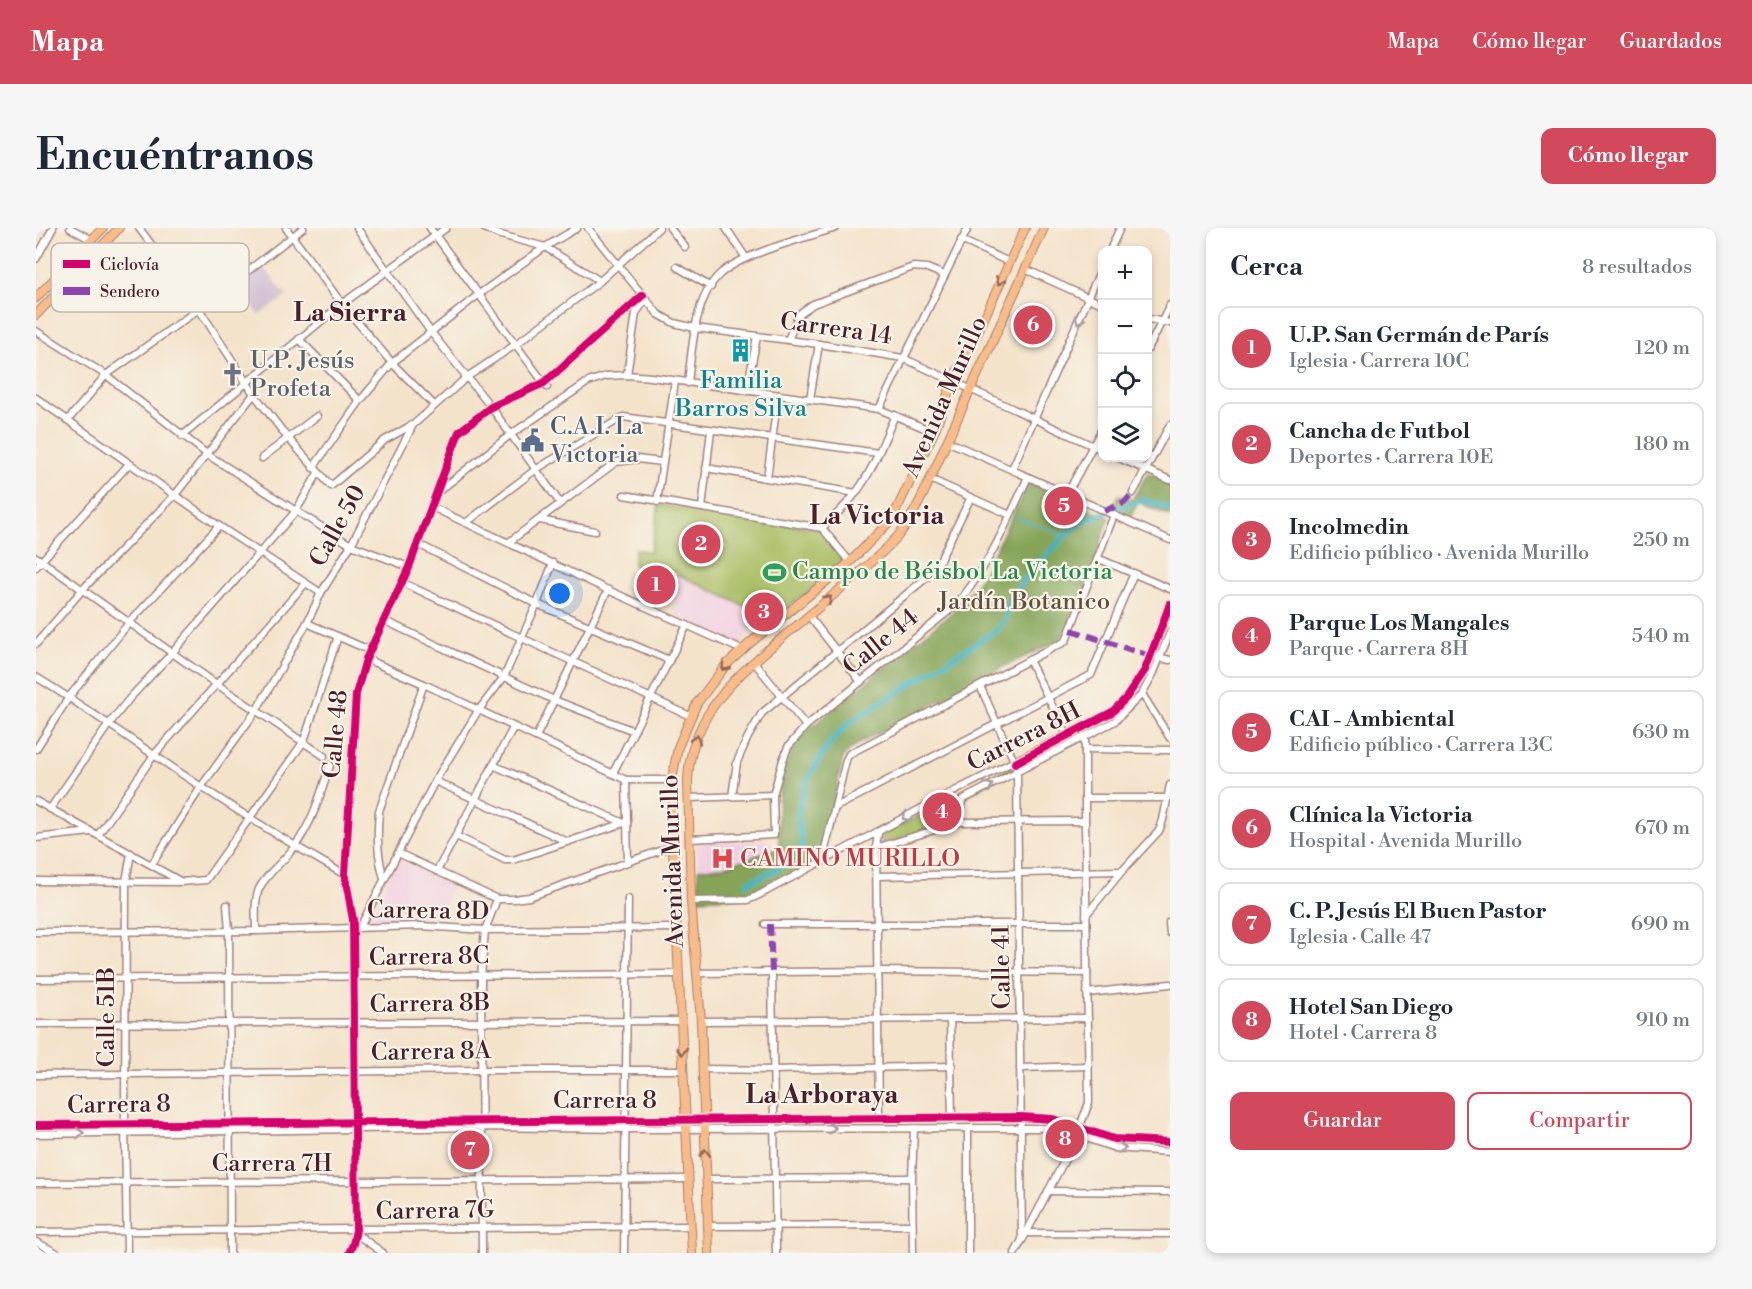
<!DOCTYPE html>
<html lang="es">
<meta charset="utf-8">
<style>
:root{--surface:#fff;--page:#f6f6f7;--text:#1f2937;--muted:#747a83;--line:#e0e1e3;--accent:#d1495b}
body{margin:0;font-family:"Libre Bodoni",serif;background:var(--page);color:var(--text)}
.controls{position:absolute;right:18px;top:18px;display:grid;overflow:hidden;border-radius:12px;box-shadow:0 3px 9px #0003}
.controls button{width:54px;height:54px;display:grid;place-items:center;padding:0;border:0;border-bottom:2px solid var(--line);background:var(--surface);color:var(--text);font:30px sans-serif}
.you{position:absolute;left:524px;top:366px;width:21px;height:21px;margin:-15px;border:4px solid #fff;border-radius:50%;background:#1a73e8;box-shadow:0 0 0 9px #1a73e833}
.badge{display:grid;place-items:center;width:39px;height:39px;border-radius:50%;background:var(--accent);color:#fff;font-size:20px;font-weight:700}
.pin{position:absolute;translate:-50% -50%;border:3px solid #fff;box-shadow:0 2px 6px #0006}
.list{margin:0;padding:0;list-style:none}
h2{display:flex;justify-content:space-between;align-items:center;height:78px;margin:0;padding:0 24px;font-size:26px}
h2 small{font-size:20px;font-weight:400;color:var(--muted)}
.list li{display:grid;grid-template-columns:39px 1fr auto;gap:18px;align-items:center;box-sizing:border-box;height:84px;margin:0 12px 12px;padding:0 12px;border:2px solid var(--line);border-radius:12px}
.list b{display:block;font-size:22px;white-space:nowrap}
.list p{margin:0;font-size:20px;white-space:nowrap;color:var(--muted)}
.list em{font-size:20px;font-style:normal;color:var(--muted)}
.actions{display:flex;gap:12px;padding:18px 24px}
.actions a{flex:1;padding:14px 0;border:2px solid var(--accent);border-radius:12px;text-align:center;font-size:21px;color:var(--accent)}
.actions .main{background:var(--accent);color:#fff}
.icon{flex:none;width:33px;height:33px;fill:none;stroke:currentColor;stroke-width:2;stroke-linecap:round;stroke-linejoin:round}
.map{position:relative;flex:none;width:1134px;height:1025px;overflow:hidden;border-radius:12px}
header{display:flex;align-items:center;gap:36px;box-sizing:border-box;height:84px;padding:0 30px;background:var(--accent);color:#fff}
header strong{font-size:28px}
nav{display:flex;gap:33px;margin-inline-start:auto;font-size:21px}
.intro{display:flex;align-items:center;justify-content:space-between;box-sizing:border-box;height:144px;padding:0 36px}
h1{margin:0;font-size:42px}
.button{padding:15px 27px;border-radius:12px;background:var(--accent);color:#fff;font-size:21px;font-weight:700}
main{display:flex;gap:36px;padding:0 36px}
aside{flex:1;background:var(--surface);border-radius:12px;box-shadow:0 3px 9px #0003}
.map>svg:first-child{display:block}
.built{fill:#f2d0e2}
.industrial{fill:#cfbed0}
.green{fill:#a7bd62;stroke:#786e46;stroke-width:1.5}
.forest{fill:#85a458;stroke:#686242;stroke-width:1.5}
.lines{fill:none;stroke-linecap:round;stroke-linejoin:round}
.stream{stroke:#43b3bd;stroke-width:1.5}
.canal{stroke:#43b3bd;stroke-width:6}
.minor-casing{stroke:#9f817b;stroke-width:9}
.major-casing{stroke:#9f817b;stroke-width:10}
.minor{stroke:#fff;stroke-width:6}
.major{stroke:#f9bc89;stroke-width:8}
.quiet{stroke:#8e44ad;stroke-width:6;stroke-dasharray:12 6;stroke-linecap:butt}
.cycleway-casing{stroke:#f7f3e8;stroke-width:11}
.cycleway{stroke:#d6006c;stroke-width:8}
.oneway{stroke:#965}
.oneway2{stroke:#ae9aa0}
.labels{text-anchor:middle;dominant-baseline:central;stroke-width:4.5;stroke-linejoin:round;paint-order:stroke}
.street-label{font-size:24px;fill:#4a1f2b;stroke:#f7f3e8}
.worship-label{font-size:24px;fill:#5b616d;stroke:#f7f3e8;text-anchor:start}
.culture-label{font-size:24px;fill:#0d838f;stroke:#f7f3e8}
.service-label{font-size:24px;fill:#4e5e75;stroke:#f7f3e8;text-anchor:start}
.leisure-label{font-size:24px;fill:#27864d;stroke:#f7f3e8;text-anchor:start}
.park-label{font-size:24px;fill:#664e3c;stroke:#f7f3e8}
.health-label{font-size:24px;fill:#be3a42;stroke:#f7f3e8;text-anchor:start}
.neighbourhood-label{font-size:26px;font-weight:bold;fill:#4a1f2b;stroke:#f7f3e8}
.key{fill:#f7f3e8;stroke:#c3b3af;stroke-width:1.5}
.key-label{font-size:16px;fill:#4a1f2b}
</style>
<header>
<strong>Mapa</strong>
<nav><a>Mapa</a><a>Cómo llegar</a><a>Guardados</a></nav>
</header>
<div class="intro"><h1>Encuéntranos</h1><a class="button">Cómo llegar</a></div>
<main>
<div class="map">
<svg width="1134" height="1025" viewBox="0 0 1134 1025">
<rect width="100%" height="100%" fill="#f7f3e8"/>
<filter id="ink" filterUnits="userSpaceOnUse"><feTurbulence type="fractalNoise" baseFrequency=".0167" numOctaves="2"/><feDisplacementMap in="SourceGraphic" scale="12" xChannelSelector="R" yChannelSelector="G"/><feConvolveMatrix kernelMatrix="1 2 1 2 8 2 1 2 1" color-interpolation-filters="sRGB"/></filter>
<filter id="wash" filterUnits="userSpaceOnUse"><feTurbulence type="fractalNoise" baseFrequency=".008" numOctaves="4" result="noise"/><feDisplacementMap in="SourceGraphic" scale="24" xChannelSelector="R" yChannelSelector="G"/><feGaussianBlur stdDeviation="1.35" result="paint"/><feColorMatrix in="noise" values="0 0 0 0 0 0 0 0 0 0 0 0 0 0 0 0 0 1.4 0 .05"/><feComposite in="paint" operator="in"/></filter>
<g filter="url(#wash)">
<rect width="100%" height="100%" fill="#f4e3cb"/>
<g class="built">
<polygon points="984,77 1009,89 997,115 983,109 990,95 978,89"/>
<polygon points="641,346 715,381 720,390 705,417 638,387"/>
<polygon points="734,612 735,623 687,639 662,641 661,615"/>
<polygon points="362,631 417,658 403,691 331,694"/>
</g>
<polygon class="industrial" points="227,39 251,68 223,87 204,57"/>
<g class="green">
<polygon points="623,277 784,301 811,334 741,387 733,375 718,373 715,381 641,346 641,344 597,337 599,321 614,324"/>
<polygon points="977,538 978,540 925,571 923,575 923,592 846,616 846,607"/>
</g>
<g class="forest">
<polygon points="1112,245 1134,255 1134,288 1102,274 1095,288 1077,280 1083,267 1096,272"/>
<path d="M993 254 1073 290C1063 318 1040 395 1022 413L969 438 820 517 807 529 785 631 714 668 663 671 662 641 687 639 743 620C742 574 738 538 772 502L920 381 946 348Z"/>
</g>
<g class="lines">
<g class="stream">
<polyline points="1053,279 1057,291"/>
<polyline points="978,289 1029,307"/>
</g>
<path class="canal" d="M711 655C723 649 757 636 763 625 770 613 761 600 762 588 765 555 789 517 813 495L961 402 969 391 972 375 991 348 1032 305 1042 297 1078 281 1107 272 1134 281"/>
</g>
</g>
<g filter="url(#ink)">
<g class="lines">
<defs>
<g id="minor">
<polyline points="34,0 56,12"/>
<polyline points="103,0 163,81 218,166 251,209 295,258 349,212 376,197"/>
<polyline points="250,0 306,76 356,135 398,177"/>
<polyline points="321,0 394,103 455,179 524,275"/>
<polyline points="394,0 511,159"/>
<polyline points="448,0 461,6 509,19 564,53"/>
<polyline points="552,0 622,86 638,95 659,100 783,116 867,130 1066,222"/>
<polyline points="634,0 649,19"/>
<polyline points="690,0 710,30"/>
<polyline points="925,12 973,34"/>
<polyline points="1074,22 1084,0"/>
<polyline points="0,31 17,0"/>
<polyline points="641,39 675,59"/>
<polyline points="989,41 1066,76"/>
<polyline points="1112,91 1134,95"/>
<polyline points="0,103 70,147 172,227 260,283 315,317 373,339"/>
<polyline points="263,111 324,173"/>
<polyline points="752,112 763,86 777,76 877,39 891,40 908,47"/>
<polyline points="1112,121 1134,77"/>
<polyline points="591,147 600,85 610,71"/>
<path d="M652 155C656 122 658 70 684 46 707 25 769 10 800 0"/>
<polyline points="711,163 721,108"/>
<polyline points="0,170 183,298 285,365"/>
<polyline points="774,171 783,116"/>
<polyline points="843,181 932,0"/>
<polyline points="32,192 70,147 163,81 267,0"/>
<polyline points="146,208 306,76 410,0"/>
<polyline points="911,213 1134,312"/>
<polyline points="226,230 281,188"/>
<polyline points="1083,230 1134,252"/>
<polyline points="277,240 324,173 356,135 442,67 509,19 541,0"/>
<polyline points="670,240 820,265"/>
<polyline points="976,241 1066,39"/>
<polyline points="731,250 742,167"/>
<polyline points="894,251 974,287"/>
<polyline points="402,264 474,207 552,154 570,148 591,147 615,149 843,181 898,204"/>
<polyline points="1097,265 1134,197"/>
<polyline points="1031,266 1066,201"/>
<polyline points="588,267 786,300 814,334"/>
<polyline points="621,274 639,153"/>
<polyline points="396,279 572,362 706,422"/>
<polyline points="666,280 675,202"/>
<polyline points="504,292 559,303"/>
<polyline points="431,294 499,242 587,189 842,225"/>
<path d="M786 300C798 289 809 279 819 266 837 243 847 214 859 187"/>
<polyline points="473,314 580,234 601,231 626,234"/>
<polyline points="382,316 501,376 633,432"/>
<polyline points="0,329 179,455 288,528"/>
<polyline points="1061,330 1134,361"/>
<polyline points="0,339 93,236"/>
<polyline points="365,354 654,488"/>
<polyline points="773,388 825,454"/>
<polyline points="347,392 518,472 598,503"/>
<polyline points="271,395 333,422"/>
<polyline points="0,416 47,361 139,267 218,166"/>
<polyline points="1121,429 1134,432"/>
<polyline points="330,431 388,456 590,552 636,552"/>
<polyline points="993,432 1032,509"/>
<polyline points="718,434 770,498"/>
<path d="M0 449C56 483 109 522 164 558 211 589 260 619 309 647"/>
<polyline points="944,458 979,535 981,544 986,1012 979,1025"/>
<polyline points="1106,466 1134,510"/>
<polyline points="500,509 572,362"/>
<polyline points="0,521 33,469 93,395 183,298"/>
<polyline points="1049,521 1134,522"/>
<polyline points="457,537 588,595"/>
<polyline points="577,545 651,397"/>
<polyline points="590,552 592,634"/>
<polyline points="399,553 532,614"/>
<polyline points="696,569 701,534 712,509 726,485 890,350 902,336 935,269"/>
<polyline points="653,570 737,567"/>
<polyline points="1049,570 1131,570"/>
<polyline points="0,573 144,653"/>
<polyline points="800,579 1055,447 1098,345"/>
<polyline points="14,581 73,496 94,470 136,425 260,283 282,245"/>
<polyline points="924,594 926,572 1079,493 1106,466 1118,444 1134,404"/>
<polyline points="842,605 840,620 843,890"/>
<polyline points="62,607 118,527 269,356"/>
<polyline points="420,608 469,632 477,632 591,594"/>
<polyline points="0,610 55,604"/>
<path d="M653 611 738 607 737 567 747 532 752 519 770 498 919 378C952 341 971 294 992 249"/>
<polyline points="840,620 924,594 1049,593"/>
<polyline points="362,625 461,671 478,671 493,669 637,618"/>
<polyline points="786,634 810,532 813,526 1030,413 1078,287"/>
<polyline points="116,636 165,559 220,483 271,395 285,365 315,317 377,197 431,149 479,117 564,53 623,0"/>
<polyline points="401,643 477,500"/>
<polyline points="841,648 1086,643"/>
<path d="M348 650C341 627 341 607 343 583L388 456"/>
<polyline points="0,653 144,654 170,652 268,513 302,408"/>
<polyline points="655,673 712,672 721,668 903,571 1076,484 1090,470 1109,442 1134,376"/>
<polyline points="191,677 193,703 194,1025"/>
<polyline points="1050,687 1086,643 1123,603 1127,592 1134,557"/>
<polyline points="1133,694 1134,705"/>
<polyline points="729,696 1050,696"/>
<polyline points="324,699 399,553 442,483 468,449 501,376 517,335"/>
<path d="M220 703C220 690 218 673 223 661 231 644 249 633 259 618 277 594 285 565 294 537"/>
<polyline points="0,704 220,703 385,698 449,702 640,700"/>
<polyline points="736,744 740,1025"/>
<polyline points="661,745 842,743 1051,745"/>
<polyline points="0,751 643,746"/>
<polyline points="1051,765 1134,756"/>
<polyline points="914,791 916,889"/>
<polyline points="665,793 1052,790"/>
<polyline points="0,796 645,793"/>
<polyline points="984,840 1053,838"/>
<polyline points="667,841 737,842 916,838"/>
<polyline points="0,847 446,842 647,842"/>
<polyline points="0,897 985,889 1017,891 1078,911 1134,914"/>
<polyline points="0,906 447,899 589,901 1011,900 1041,907 1079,920 1134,924"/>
<polyline points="670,951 876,950"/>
<polyline points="0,955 652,951"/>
<polyline points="1012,963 1134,964"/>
<polyline points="672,998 876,997"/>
<polyline points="0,1004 654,998"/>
<polyline points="319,1005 347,1025"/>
<polyline points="990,1005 1134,1006"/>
<polyline points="987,1011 1036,918 1053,875 1049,593 1049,508"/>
<polyline points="0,1014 21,1025"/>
<polyline points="91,1025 89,896 90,654 95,625"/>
<polyline points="313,1025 317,1016 320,1002 317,692 309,647 320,466 330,431 373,339 423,204 455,179 508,155 607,67"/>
<polyline points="446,1025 445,748 449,702 461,671"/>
<polyline points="588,1025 592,671"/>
<polyline points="877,1025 876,950 878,900"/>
<polyline points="932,1025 932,901"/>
</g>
<g id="major">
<polyline points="0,70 67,0"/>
<polyline points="0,87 83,0"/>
<polyline points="656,1025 637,623 636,552 642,519 661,475 690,437 714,415 814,334 856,291 898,204 919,147 940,108 989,0"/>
<path d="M673 1025 665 793 655 673 652 552C654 484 705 444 753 404 774 387 795 369 816 351 832 337 848 324 862 308 885 278 898 241 914 207 946 138 977 69 1008 0"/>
</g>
</defs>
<use href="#minor" class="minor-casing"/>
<use href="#major" class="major-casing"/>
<use href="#minor" class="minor"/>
<use href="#major" class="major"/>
<g class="quiet">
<polyline points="1068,283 1088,275 1097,265"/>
<polyline points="1035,402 1114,428"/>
<polyline points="734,696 736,744"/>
</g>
<defs>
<g id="cycleway">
<polyline points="979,535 1076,484 1090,470 1109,442 1134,376"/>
<polyline points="0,897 985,889 1017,891 1078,911 1134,914"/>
<polyline points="313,1025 317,1016 320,1002 317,692 309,647 320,466 330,431 373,339 423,204 455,179 508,155 607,67"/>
</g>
</defs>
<use href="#cycleway" class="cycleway-casing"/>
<use href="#cycleway" class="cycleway"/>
</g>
<defs><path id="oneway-chevron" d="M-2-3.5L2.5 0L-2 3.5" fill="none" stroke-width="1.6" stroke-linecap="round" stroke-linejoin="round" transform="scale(1.5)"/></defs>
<g class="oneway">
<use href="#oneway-chevron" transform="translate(964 53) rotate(114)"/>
<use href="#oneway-chevron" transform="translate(792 371) rotate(-41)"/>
<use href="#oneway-chevron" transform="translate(689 439) rotate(132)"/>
<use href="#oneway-chevron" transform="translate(660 511) rotate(-70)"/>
<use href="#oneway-chevron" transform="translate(646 823) rotate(88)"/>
<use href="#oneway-chevron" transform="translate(669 925) rotate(-91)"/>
</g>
<g class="oneway2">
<use href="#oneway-chevron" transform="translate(1043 92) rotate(114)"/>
<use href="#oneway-chevron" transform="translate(953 558) rotate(-27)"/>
<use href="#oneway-chevron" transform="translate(870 589) rotate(151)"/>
<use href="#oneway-chevron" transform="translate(796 900)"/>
<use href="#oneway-chevron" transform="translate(44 905) rotate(-1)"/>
<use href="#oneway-chevron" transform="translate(1086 920) rotate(7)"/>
</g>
</g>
<defs>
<symbol id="building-bare" viewBox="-9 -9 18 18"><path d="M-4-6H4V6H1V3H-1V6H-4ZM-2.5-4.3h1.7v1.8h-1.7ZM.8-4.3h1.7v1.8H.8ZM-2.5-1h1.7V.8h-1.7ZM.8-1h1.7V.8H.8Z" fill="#0f9aa8" stroke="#f7f3e8" stroke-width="2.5" paint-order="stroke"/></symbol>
<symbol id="church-bare" viewBox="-9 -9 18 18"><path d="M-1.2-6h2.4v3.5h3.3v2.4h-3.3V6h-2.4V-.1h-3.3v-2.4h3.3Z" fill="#6b7280" stroke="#f7f3e8" stroke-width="2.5" paint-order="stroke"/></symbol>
<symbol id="civic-bare" viewBox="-9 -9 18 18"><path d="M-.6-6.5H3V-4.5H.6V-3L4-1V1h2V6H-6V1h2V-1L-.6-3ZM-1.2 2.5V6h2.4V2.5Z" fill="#5c6f8a" stroke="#f7f3e8" stroke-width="2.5" paint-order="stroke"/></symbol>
<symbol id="stadium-bare" viewBox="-9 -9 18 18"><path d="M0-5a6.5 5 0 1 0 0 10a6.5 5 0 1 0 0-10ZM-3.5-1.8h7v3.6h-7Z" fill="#2e9e5b" stroke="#f7f3e8" stroke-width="2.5" paint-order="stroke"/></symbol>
<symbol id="hospital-bare" viewBox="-9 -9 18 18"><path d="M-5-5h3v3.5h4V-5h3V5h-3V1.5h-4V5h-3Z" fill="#e0444e" stroke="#f7f3e8" stroke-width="2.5" paint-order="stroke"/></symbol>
</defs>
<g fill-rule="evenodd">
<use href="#building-bare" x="688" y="106" width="33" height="33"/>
<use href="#church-bare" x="180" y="130" width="33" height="33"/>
<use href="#civic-bare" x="480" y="196" width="33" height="33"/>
<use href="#stadium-bare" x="722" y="328" width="33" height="33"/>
<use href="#hospital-bare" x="670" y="614" width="33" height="33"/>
</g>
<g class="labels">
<g class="street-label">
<text transform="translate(800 101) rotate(8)">Carrera 14</text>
<text transform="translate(909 169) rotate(-66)">Avenida Murillo</text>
<text transform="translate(302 298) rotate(-61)">Calle 50</text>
<text transform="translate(845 414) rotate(-39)">Calle 44</text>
<text transform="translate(300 506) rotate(-85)">Calle 48</text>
<text transform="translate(988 509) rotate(-27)">Carrera 8H</text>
<text transform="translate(637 633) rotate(-92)">Avenida Murillo</text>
<text transform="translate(392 683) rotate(1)">Carrera 8D</text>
<text transform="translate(393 729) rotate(-1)">Carrera 8C</text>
<text transform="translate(966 739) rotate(-91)">Calle 41</text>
<text transform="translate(394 776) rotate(-1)">Carrera 8B</text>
<text transform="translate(71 789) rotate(-90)">Calle 51B</text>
<text transform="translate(395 824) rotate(-1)">Carrera 8A</text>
<text x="569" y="873">Carrera 8</text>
<text transform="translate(83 877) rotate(-1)">Carrera 8</text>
<text x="236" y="936">Carrera 7H</text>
<text transform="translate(399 983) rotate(-1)">Carrera 7G</text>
</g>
<g class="worship-label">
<text x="214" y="133">U.P. Jesús<tspan x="214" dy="28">Profeta</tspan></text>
</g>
<g class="culture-label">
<text x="705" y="153">Familia<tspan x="705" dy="28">Barros Silva</tspan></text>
</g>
<g class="service-label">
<text x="514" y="199">C.A.I. La<tspan x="514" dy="28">Victoria</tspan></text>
</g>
<g class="leisure-label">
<text x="756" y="344">Campo de Béisbol La Victoria</text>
</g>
<g class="park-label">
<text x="988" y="374">Jardín Botanico</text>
</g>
<g class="health-label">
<text x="704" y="631">CAMINO MURILLO</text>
</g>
<g class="neighbourhood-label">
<text x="314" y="85">La Sierra</text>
<text x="841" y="288">La Victoria</text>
<text x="786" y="867">La Arboraya</text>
</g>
</g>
<rect x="15" y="15" width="198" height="69" rx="9" class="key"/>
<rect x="27" y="32" width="27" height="8" fill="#d6006c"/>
<rect x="27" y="59" width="27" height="8" fill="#8e44ad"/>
<g class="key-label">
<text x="64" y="42">Ciclovía</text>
<text x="64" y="69">Sendero</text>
</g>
</svg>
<div class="controls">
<button>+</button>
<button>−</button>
<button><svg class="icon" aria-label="locate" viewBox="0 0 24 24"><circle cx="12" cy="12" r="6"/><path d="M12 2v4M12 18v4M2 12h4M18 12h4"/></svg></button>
<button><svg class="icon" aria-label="layers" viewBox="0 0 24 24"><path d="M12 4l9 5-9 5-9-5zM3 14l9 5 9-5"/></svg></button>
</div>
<div class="you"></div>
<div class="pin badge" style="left:620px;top:357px">1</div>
<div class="pin badge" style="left:665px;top:316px">2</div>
<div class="pin badge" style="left:728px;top:384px">3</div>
<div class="pin badge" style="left:906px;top:584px">4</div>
<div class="pin badge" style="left:1028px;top:278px">5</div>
<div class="pin badge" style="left:997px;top:97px">6</div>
<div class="pin badge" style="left:434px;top:922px">7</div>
<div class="pin badge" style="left:1029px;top:911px">8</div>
</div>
<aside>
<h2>Cerca<small>8 resultados</small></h2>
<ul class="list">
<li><span class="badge">1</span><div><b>U.P. San Germán de París</b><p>Iglesia · Carrera 10C</p></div><em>120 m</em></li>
<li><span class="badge">2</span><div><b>Cancha de Futbol</b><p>Deportes · Carrera 10E</p></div><em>180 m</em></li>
<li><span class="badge">3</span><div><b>Incolmedin</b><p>Edificio público · Avenida Murillo</p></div><em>250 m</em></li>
<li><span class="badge">4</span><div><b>Parque Los Mangales</b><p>Parque · Carrera 8H</p></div><em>540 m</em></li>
<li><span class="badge">5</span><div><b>CAI - Ambiental</b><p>Edificio público · Carrera 13C</p></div><em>630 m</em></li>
<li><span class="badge">6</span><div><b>Clínica la Victoria</b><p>Hospital · Avenida Murillo</p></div><em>670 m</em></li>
<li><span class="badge">7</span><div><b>C. P. Jesús El Buen Pastor</b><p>Iglesia · Calle 47</p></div><em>690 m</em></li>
<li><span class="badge">8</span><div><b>Hotel San Diego</b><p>Hotel · Carrera 8</p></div><em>910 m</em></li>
</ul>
<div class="actions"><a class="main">Guardar</a><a>Compartir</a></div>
</aside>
</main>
